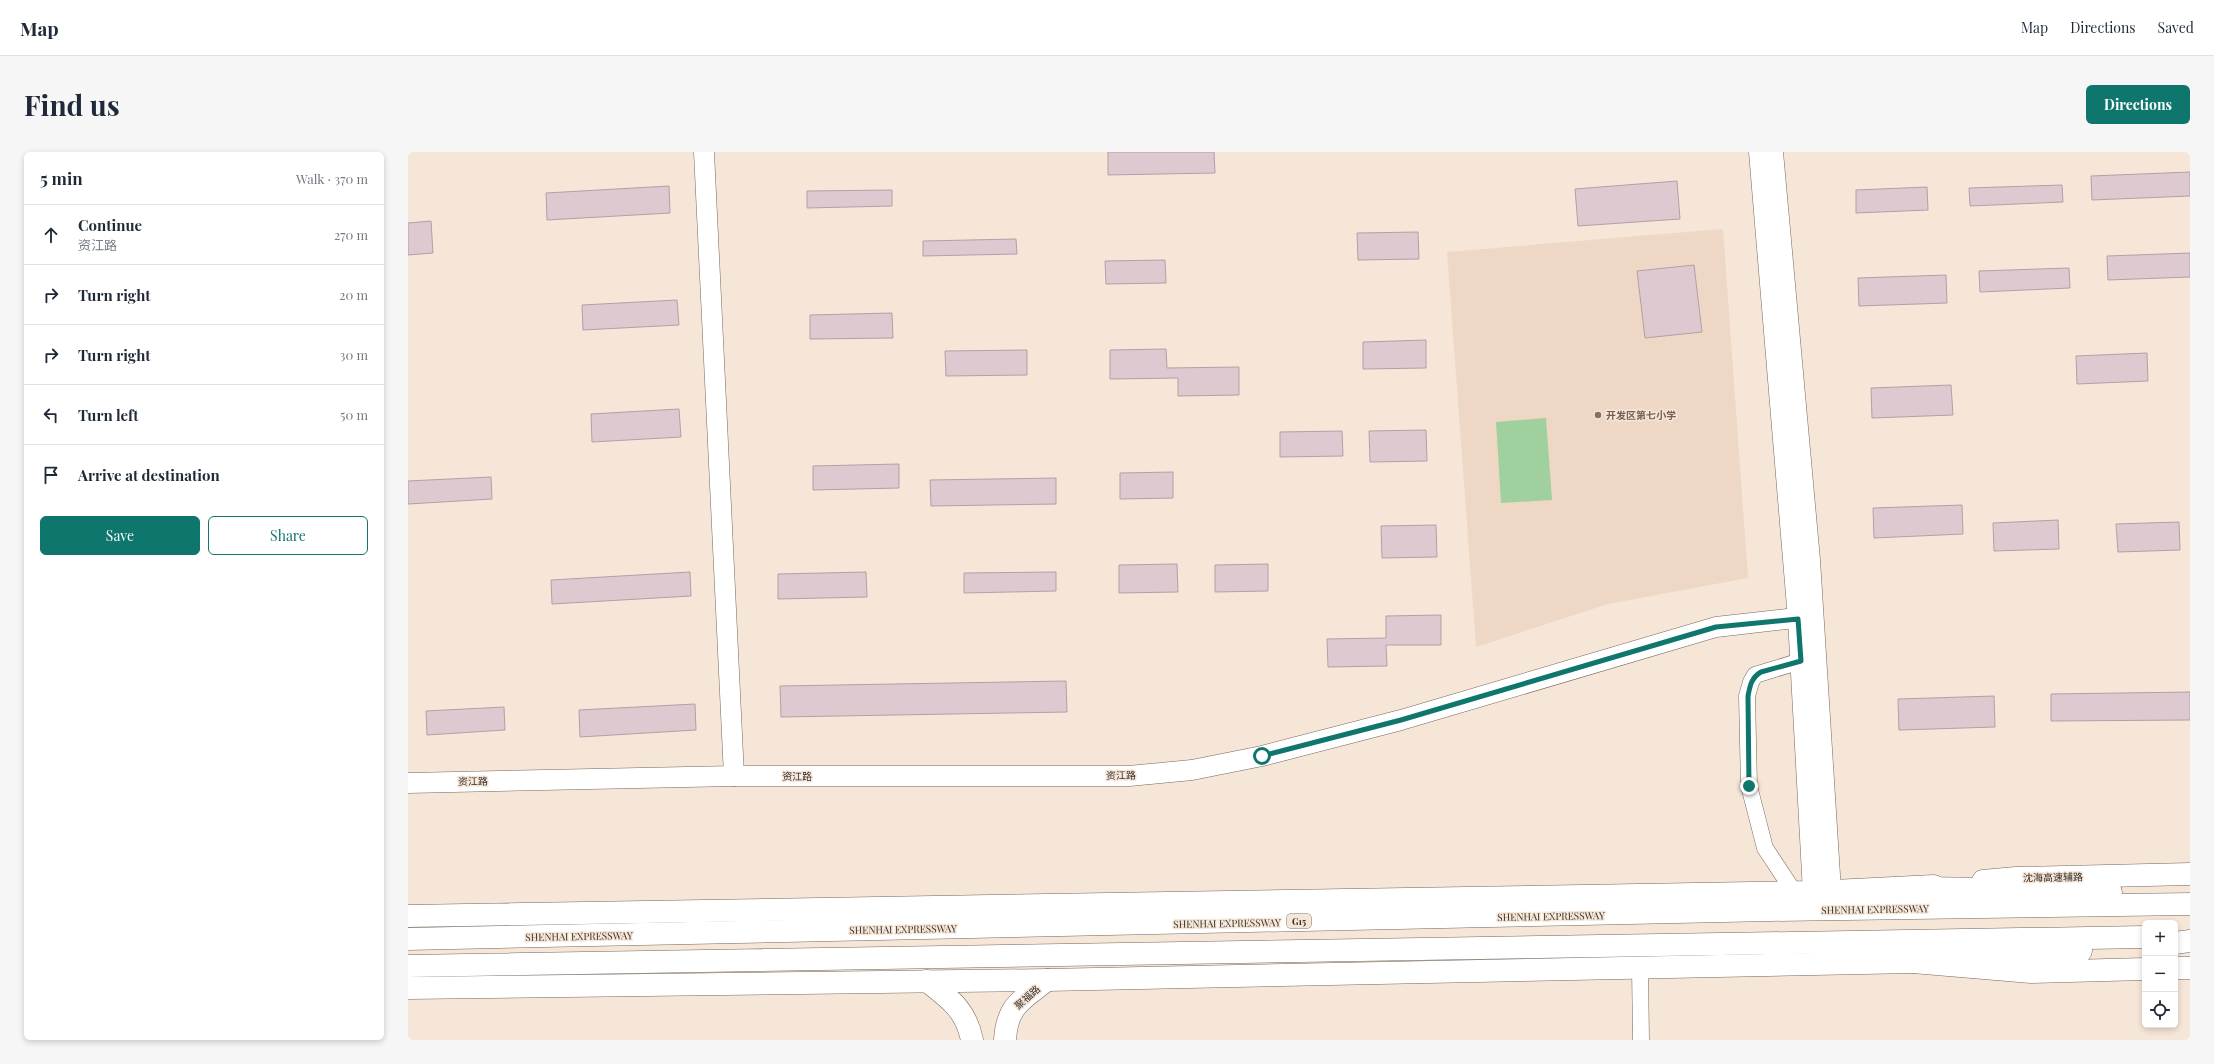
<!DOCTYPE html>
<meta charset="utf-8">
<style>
:root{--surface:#fff;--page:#f6f6f7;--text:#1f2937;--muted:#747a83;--line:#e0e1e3;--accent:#0f766e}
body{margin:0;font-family:"Playfair Display","Noto Sans SC",serif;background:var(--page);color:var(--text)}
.controls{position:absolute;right:12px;bottom:12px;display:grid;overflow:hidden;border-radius:6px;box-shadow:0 2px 6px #0003}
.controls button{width:36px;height:36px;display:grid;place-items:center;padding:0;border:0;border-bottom:1px solid var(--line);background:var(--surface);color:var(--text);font:20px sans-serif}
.stop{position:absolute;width:12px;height:12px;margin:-9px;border:3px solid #0f766e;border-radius:50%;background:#fff}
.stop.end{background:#0f766e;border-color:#fff;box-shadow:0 1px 4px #0008}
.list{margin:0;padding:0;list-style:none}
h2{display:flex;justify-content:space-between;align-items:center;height:52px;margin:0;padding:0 16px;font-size:17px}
h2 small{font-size:13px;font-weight:400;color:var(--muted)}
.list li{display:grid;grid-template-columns:26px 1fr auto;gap:12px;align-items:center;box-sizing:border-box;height:60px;padding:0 16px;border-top:1px solid var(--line)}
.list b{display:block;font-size:15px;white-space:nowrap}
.list p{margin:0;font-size:13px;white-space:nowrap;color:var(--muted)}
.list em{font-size:13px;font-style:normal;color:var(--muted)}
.actions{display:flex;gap:8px;padding:12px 16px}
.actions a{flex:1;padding:9px 0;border:1px solid var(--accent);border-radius:6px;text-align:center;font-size:14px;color:var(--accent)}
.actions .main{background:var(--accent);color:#fff}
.icon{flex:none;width:22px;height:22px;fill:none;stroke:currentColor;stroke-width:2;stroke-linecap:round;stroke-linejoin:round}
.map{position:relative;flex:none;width:1782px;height:888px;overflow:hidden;border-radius:6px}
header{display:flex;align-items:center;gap:24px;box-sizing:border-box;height:56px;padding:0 20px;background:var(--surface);border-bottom:1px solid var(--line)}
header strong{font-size:19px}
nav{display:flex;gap:22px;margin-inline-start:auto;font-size:14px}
.intro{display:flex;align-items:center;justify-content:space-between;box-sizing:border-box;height:96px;padding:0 24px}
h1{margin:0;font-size:28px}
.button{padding:10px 18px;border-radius:6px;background:var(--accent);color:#fff;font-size:14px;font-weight:700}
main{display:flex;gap:24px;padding:0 24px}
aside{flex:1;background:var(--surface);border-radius:6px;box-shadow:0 2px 6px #0003}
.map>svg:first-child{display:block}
.built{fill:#eed8c5}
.green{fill:#a1d09f}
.building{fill:#dec9d1;stroke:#b39fa7}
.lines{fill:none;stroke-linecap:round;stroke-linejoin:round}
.minor-casing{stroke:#75685b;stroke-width:17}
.tertiary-casing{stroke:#75685b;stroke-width:21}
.secondary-casing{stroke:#75685b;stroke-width:23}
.trunk-casing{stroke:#75685b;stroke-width:23}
.motorway-casing{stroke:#75685b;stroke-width:23}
.minor{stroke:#fff;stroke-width:16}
.tertiary{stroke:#fff;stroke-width:20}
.secondary{stroke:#fff;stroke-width:22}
.trunk{stroke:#fff;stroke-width:22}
.motorway{stroke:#fff;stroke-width:22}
.route{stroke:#0f766e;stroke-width:5}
.education-dot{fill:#8d6e63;stroke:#f6e6d8;stroke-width:1.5}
.labels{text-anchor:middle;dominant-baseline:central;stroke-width:3;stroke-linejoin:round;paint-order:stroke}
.shield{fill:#f6e6d8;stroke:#6f665e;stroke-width:1}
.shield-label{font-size:9px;font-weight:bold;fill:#352f29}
.education-label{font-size:10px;font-weight:bold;fill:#785e54;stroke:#f6e6d8;text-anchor:start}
.street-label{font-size:10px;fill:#352f29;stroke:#f6e6d8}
</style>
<header>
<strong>Map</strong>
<nav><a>Map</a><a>Directions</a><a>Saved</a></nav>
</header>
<div class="intro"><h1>Find us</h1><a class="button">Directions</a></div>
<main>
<aside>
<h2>5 min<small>Walk · 370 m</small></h2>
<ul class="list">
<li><svg class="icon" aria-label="ahead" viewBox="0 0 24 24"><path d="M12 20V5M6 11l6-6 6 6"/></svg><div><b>Continue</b><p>资江路</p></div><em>270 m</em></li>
<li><svg class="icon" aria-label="right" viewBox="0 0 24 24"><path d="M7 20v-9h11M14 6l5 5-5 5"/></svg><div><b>Turn right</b></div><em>20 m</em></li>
<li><svg class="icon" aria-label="right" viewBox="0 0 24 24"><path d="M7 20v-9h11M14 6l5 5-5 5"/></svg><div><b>Turn right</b></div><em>30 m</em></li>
<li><svg class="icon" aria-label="left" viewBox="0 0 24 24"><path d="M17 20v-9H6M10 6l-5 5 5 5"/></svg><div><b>Turn left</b></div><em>50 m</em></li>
<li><svg class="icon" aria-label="arrive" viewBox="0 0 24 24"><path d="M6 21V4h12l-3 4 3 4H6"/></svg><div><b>Arrive at destination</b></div></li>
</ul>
<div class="actions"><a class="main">Save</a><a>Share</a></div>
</aside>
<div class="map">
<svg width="1782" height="888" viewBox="0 0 1782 888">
<rect width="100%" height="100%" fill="#f6e6d8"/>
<polygon class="built" points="1315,77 1340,426 1200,452 1068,495 1039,100"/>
<polygon class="green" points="1138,266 1144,348 1093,351 1088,270"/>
<g class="building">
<polygon points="700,0 806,0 807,21 700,23"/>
<polygon points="1782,20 1782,44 1684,48 1683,24"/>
<polygon points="1269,29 1272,67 1170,74 1167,37"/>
<polygon points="1654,33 1655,50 1562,54 1561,36"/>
<polygon points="261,34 262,61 139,68 138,41"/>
<polygon points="1519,35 1520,58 1448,61 1448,38"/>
<polygon points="484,38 484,54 399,56 399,39"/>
<polygon points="23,69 25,101 0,103 0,71"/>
<polygon points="1010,80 1011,107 950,108 949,81"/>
<polygon points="608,87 609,102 515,104 515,89"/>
<polygon points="1782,101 1782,125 1700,128 1699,104"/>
<polygon points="757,108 758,131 698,132 697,109"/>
<polygon points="1286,113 1294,180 1237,186 1229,119"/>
<polygon points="1661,116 1662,136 1572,140 1571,119"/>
<polygon points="1538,123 1539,151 1451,154 1450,126"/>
<polygon points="269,148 271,173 175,178 174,153"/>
<polygon points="484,161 485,186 402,187 402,163"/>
<polygon points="1018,188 1018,216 955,217 955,190"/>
<polygon points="758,197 759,216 831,215 831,243 770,244 770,226 702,227 702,198"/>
<polygon points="619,198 619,223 538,224 537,199"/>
<polygon points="1739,201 1740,229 1669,232 1668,204"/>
<polygon points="1543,233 1545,263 1464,266 1463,236"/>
<polygon points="271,257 273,285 184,290 183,262"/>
<polygon points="1018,278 1019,309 962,310 961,279"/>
<polygon points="934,279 935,304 872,305 872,280"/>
<polygon points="491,312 491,336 405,338 405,314"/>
<polygon points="765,320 765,346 712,347 712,321"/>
<polygon points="83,325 84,347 0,352 0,329"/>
<polygon points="648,326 648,352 523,354 522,328"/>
<polygon points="1554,353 1555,382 1466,386 1465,356"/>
<polygon points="1650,368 1651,397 1586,399 1585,371"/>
<polygon points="1771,370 1772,398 1710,400 1708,372"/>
<polygon points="1028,373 1029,405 974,406 973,374"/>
<polygon points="769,412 770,440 711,441 711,413"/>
<polygon points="860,412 860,439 807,440 807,413"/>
<polygon points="282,420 283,444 144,452 143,428"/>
<polygon points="458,420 459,445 370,447 370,422"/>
<polygon points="648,420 648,439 556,441 556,421"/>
<polygon points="1033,463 1033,493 978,493 979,514 920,515 919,487 978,486 978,464"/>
<polygon points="658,529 659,560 373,565 372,534"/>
<polygon points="1782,540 1782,568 1643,569 1643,542"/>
<polygon points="1586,544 1587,575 1491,578 1490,547"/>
<polygon points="287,552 288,578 172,585 171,558"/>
<polygon points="96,555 97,578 19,583 18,559"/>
</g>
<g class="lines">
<defs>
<g id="minor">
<polyline points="1386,740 1357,696 1341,634 1339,544 1343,530 1347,523 1393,509"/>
<polyline points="1232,816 1233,888"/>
</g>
<g id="tertiary">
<polyline points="296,0 326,624"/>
<polyline points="1351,0 1390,467 1405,740"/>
<polyline points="1365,0 1402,408 1423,739"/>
<polyline points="0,631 326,624 721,624 784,618 854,604 993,568 1308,475 1405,464"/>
</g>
<g id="secondary">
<path d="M519 829C542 847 558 858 564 888"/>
<path d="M597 888C599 853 614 848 639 828"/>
</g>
<g id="trunk">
<polyline points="1575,729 1608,726 1782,722"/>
<polyline points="0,764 1405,740 1526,734"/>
<polyline points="1767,816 1782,816"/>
<polyline points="0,836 639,828 1505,810 1623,820 1737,817"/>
</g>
<g id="motorway">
<polyline points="1508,736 1668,738 1703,740"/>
<polyline points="0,787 1363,758 1782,752"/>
<polyline points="1767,791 1782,789"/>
<polyline points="1505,810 1673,799"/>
<polyline points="0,814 1737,785"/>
</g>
</defs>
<use href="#minor" class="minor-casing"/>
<use href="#tertiary" class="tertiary-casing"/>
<use href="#secondary" class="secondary-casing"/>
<use href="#trunk" class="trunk-casing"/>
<use href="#motorway" class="motorway-casing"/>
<use href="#minor" class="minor"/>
<use href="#tertiary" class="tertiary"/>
<use href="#secondary" class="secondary"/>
<use href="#trunk" class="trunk"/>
<use href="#motorway" class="motorway"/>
</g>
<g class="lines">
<path class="route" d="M854 604 993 568 1308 475 1390 467 1393 509 1353 520C1343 526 1342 534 1340 544L1341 634"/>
</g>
<circle class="education-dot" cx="1190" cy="263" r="4"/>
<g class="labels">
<rect class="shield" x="879" y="762" width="24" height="14" rx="3"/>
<g class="shield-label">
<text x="891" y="769">G15</text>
</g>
<g class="education-label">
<text x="1198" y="263">开发区第七小学</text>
</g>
<g class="street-label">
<text transform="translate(713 623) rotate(-1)">资江路</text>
<text x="389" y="624">资江路</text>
<text transform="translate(65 629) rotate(-1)">资江路</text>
<text transform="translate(1645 725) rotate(-1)">沈海高速辅路</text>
<text transform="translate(1467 757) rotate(-1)">SHENHAI EXPRESSWAY</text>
<text transform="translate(1143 764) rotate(-1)">SHENHAI EXPRESSWAY</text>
<text transform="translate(819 771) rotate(-1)">SHENHAI EXPRESSWAY</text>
<text transform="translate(495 777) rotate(-1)">SHENHAI EXPRESSWAY</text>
<text transform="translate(171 784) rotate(-1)">SHENHAI EXPRESSWAY</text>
<text transform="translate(619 845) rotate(-42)">聚福路</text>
</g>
</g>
</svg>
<div class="controls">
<button>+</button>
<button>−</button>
<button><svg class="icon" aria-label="locate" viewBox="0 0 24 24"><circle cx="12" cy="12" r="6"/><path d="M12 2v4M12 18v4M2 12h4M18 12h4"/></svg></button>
</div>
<div class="stop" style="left:854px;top:604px"></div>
<div class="stop end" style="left:1341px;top:634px"></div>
</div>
</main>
